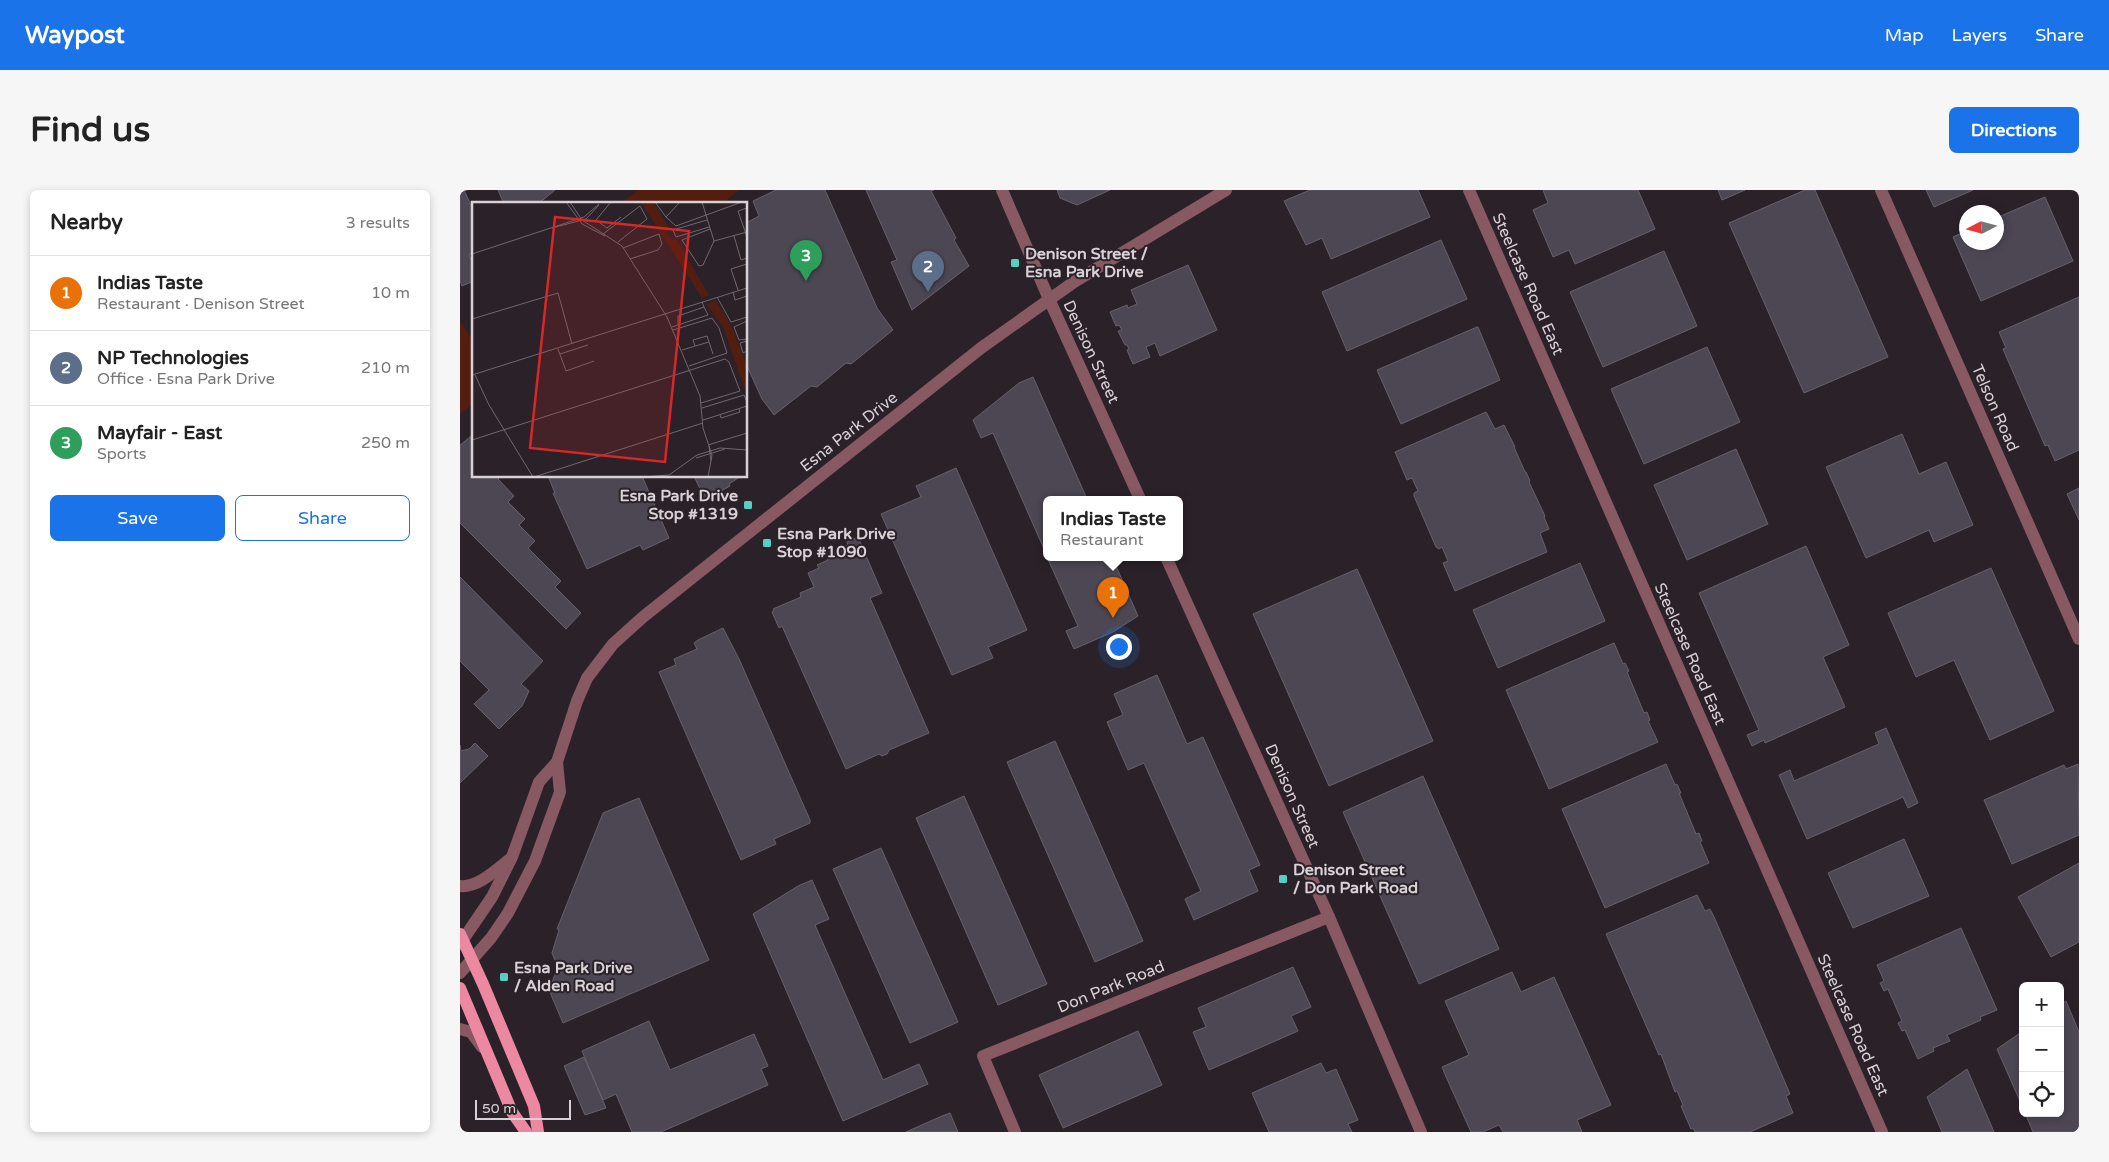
<!DOCTYPE html>
<meta charset="utf-8">
<style>
:root{--surface:#fff;--page:#f6f6f6;--text:#222;--muted:#767676;--line:#e0e0e0;--accent:#1a73e8}
body{margin:0;font-family:"Varela Round",sans-serif;background:var(--page);color:var(--text)}
.controls{position:absolute;right:15px;bottom:15px;display:grid;overflow:hidden;border-radius:8px;box-shadow:0 2px 8px #0003}
.controls button{width:45px;height:45px;display:grid;place-items:center;padding:0;border:0;border-bottom:1px solid var(--line);background:var(--surface);color:var(--text);font:25px sans-serif}
.compass{position:absolute;left:1499px;top:15px;width:45px;height:45px;border-radius:50%;background:var(--surface);box-shadow:0 2px 8px #0003;rotate:264deg}
.scale{position:absolute;left:15px;bottom:12px;width:96px;box-sizing:border-box;padding-left:5px;border:2px solid #d8d1d6;border-top:0;font-size:14px;line-height:18px;white-space:nowrap;color:#d8d1d6;-webkit-text-stroke:4px #2b2229;paint-order:stroke}
.you{position:absolute;left:658px;top:456px;width:18px;height:18px;margin:-12px;border:4px solid #fff;border-radius:50%;background:#1a73e8;box-shadow:0 0 0 8px #1a73e833}
.badge{display:grid;place-items:center;width:32px;height:32px;border-radius:50%;background:var(--accent);color:#fff;font-size:16px;font-weight:700}
.pin{position:absolute;translate:-50% -41px;filter:drop-shadow(0 1px 2px #0008)}
.pin::after{content:'';position:absolute;top:26px;width:18px;height:15px;background:inherit;clip-path:polygon(0 0,100% 0,50% 100%)}
.popup{position:absolute;left:583px;top:306px;width:140px;height:65px;box-sizing:border-box;display:grid;place-content:center;border-radius:8px;background:var(--surface);filter:drop-shadow(0 1px 4px #0005);font-size:16px;white-space:nowrap;color:var(--muted)}
.popup b{font-size:19px;color:var(--text)}
.popup::after{content:'';position:absolute;left:50%;top:100%;margin-left:-10px;border:10px solid transparent;border-top-color:var(--surface)}
.list{margin:0;padding:0;list-style:none}
h2{display:flex;justify-content:space-between;align-items:center;height:65px;margin:0;padding:0 20px;font-size:21px}
h2 small{font-size:16px;font-weight:400;color:var(--muted)}
.list li{display:grid;grid-template-columns:32px 1fr auto;gap:15px;align-items:center;box-sizing:border-box;height:75px;padding:0 20px;border-top:1px solid var(--line)}
.list b{display:block;font-size:19px;white-space:nowrap}
.list p{margin:0;font-size:16px;white-space:nowrap;color:var(--muted)}
.list em{font-size:16px;font-style:normal;color:var(--muted)}
.actions{display:flex;gap:10px;padding:15px 20px}
.actions a{flex:1;padding:11px 0;border:1px solid var(--accent);border-radius:8px;text-align:center;font-size:18px;color:var(--accent)}
.actions .main{background:var(--accent);color:#fff}
.icon{flex:none;width:28px;height:28px;fill:none;stroke:currentColor;stroke-width:2;stroke-linecap:round;stroke-linejoin:round}
.map{position:relative;flex:none;width:1619px;height:942px;overflow:hidden;border-radius:8px}
header{display:flex;align-items:center;gap:30px;box-sizing:border-box;height:70px;padding:0 25px;background:var(--accent);color:#fff}
header strong{font-size:24px}
nav{display:flex;gap:28px;margin-inline-start:auto;font-size:18px}
.intro{display:flex;align-items:center;justify-content:space-between;box-sizing:border-box;height:120px;padding:0 30px}
h1{margin:0;font-size:35px}
.button{padding:12px 22px;border-radius:8px;background:var(--accent);color:#fff;font-size:18px;font-weight:700}
main{display:flex;gap:30px;padding:0 30px}
aside{flex:1;background:var(--surface);border-radius:8px;box-shadow:0 2px 8px #0003}
.map>svg:first-child{display:block}
.green{fill:#531d10}
.building{fill:#4c4753;stroke:#67616d}
.lines{fill:none;stroke-linecap:round;stroke-linejoin:round}
.minor{stroke:#885863;stroke-width:12}
.major{stroke:#ec88a1;stroke-width:12}
.poi-dot{fill:#56cec2;stroke:#2b2229;stroke-width:2}
.labels{text-anchor:middle;dominant-baseline:central;stroke-width:4;stroke-linejoin:round;paint-order:stroke}
.poi-label{font-size:16px;font-weight:bold;fill:#d8d1d6;stroke:#2b2229;text-anchor:start}
.street-label{font-size:16px;fill:#d8d1d6;stroke:#2b2229}
.inset-road{fill:none;stroke:#70686e;stroke-width:1}
.view{fill:#d62828;fill-opacity:0.15;stroke:#d62828;stroke-width:2.5}
.inset-edge{fill:none;stroke:#d8d1d6;stroke-width:2.5}
</style>
<header>
<strong>Waypost</strong>
<nav><a>Map</a><a>Layers</a><a>Share</a></nav>
</header>
<div class="intro"><h1>Find us</h1><a class="button">Directions</a></div>
<main>
<aside>
<h2>Nearby<small>3 results</small></h2>
<ul class="list">
<li><span class="badge" style="background:#e8710a">1</span><div><b>Indias Taste</b><p>Restaurant · Denison Street</p></div><em>10 m</em></li>
<li><span class="badge" style="background:#5c6f8a">2</span><div><b>NP Technologies</b><p>Office · Esna Park Drive</p></div><em>210 m</em></li>
<li><span class="badge" style="background:#2e9e5b">3</span><div><b>Mayfair - East</b><p>Sports</p></div><em>250 m</em></li>
</ul>
<div class="actions"><a class="main">Save</a><a>Share</a></div>
</aside>
<div class="map">
<svg width="1619" height="942" viewBox="0 0 1619 942">
<rect width="100%" height="100%" fill="#2b2229"/>
<g class="green">
<polygon points="178,0 279,0 262,14 160,14"/>
<polygon points="2,133 14,153 14,213 0,224 0,135"/>
</g>
<g class="building">
<polygon points="0,0 4,0 14,22 14,62 9,65 14,76 14,91 2,96 0,91"/>
<polygon points="38,0 95,0 78,14 44,14"/>
<polygon points="316,0 365,0 417,118 433,140 391,174 386,173 357,197 351,196 314,225 302,209 286,174 286,33 299,26 293,11"/>
<polygon points="406,0 474,0 471,1 496,48 494,50 509,76 452,120 431,72 437,70"/>
<polygon points="597,0 650,0 617,15 600,8"/>
<polygon points="850,0 958,0 970,27 871,69 862,48 846,55 824,11"/>
<polygon points="1083,0 1178,0 1195,39 1115,74 1109,60 1093,67 1073,20 1088,13"/>
<polygon points="1258,0 1285,0 1262,10"/>
<polygon points="1345,0 1355,0 1428,167 1344,203 1269,33"/>
<polygon points="1466,0 1513,0 1474,17"/>
<polygon points="1585,7 1613,71 1521,111 1493,47 1506,41 1506,52 1536,52 1536,28"/>
<polygon points="981,50 1007,109 887,161 862,102"/>
<polygon points="1204,61 1237,136 1143,177 1110,102"/>
<polygon points="728,75 757,140 700,166 695,153 686,157 690,167 673,174 667,160 669,159 667,155 665,155 658,141 662,140 659,135 656,136 650,122 667,115 668,118 677,114 671,100"/>
<polygon points="1619,107 1619,260 1595,271 1588,255 1585,256 1543,159 1546,158 1539,142"/>
<polygon points="1017,137 1018,137 1040,190 941,234 917,180"/>
<polygon points="1247,157 1280,232 1184,274 1151,199"/>
<polygon points="573,187 627,309 587,309 587,366 533,243 521,248 513,230 559,193"/>
<polygon points="1026,222 1035,239 1044,235 1055,257 1054,257 1065,282 1066,282 1070,291 1069,292 1085,326 1084,327 1089,339 1080,343 1087,362 995,401 983,373 988,371 982,357 979,359 976,357 954,306 954,303 958,301 952,288 947,290 935,262"/>
<polygon points="14,244 14,286 41,286 38,289 54,306 48,312 65,329 59,335 75,351 68,358 101,391 95,397 121,423 106,439 0,333 0,255"/>
<polygon points="1442,244 1459,284 1486,272 1513,335 1474,352 1469,340 1406,368 1366,277"/>
<polygon points="1276,259 1308,334 1227,370 1194,295"/>
<polygon points="496,278 567,440 528,457 533,468 492,485 421,324 461,307 456,296"/>
<polygon points="88,286 182,286 209,348 183,360 180,355 127,379 93,303 95,303"/>
<polygon points="234,286 281,286 269,294 270,296 245,310"/>
<polygon points="1619,298 1619,330 1607,304"/>
<polygon points="398,347 422,403 410,408 469,543 429,560 427,564 422,566 419,564 386,579 322,436 319,438 312,422 314,421 313,419 341,407 340,403 354,397 348,383 359,378 357,375 368,370 367,367 378,362 377,360 388,355 387,352"/>
<polygon points="1346,356 1389,455 1363,467 1385,517 1305,553 1304,550 1292,556 1287,545 1299,540 1239,403"/>
<polygon points="587,367 652,367 678,426 653,442 614,459 606,441 618,436"/>
<polygon points="1120,373 1145,431 1038,478 1013,420"/>
<polygon points="1531,378 1594,521 1530,550 1494,470 1456,487 1428,423"/>
<polygon points="897,379 973,551 869,596 793,424"/>
<polygon points="0,387 83,471 61,494 69,501 62,516 39,539 14,514 29,500 0,471"/>
<polygon points="263,438 279,469 350,630 350,633 314,649 316,654 281,670 199,482 216,475 214,469 237,459 234,453 238,450"/>
<polygon points="1154,453 1163,474 1165,473 1169,481 1167,482 1184,523 1187,522 1190,530 1188,531 1198,552 1089,599 1046,500"/>
<polygon points="697,485 727,554 743,547 800,675 789,680 798,701 734,730 725,709 741,701 684,573 668,580 647,532 663,525 654,504"/>
<polygon points="1426,538 1458,613 1448,618 1443,607 1347,649 1319,585 1330,580 1334,591 1419,554 1415,543"/>
<polygon points="595,551 683,751 635,772 547,572"/>
<polygon points="15,553 28,566 0,593 0,555 1,561 9,559"/>
<polygon points="1206,574 1215,595 1217,594 1221,603 1219,603 1236,644 1239,643 1242,651 1240,652 1249,673 1145,718 1102,619"/>
<polygon points="1618,574 1619,645 1552,674 1524,610 1604,575 1606,579"/>
<polygon points="963,586 1039,759 959,794 883,622"/>
<polygon points="504,606 587,794 538,815 456,628"/>
<polygon points="179,608 249,770 103,833 89,800 98,777 92,763 99,740 97,739 143,623"/>
<polygon points="1444,649 1469,706 1393,738 1368,683"/>
<polygon points="421,658 498,832 450,853 373,679"/>
<polygon points="1619,673 1619,752 1591,767 1558,707"/>
<polygon points="352,690 369,729 355,735 423,890 459,874 468,894 383,931 293,724 338,696"/>
<polygon points="1237,705 1245,721 1250,719 1255,729 1330,904 1326,906 1333,923 1290,942 1235,942 1233,938 1231,939 1221,916 1223,915 1217,901 1215,902 1201,864 1199,865 1146,744"/>
<polygon points="1501,738 1537,820 1520,827 1521,830 1487,845 1490,851 1473,858 1474,861 1458,869 1445,840 1442,841 1438,833 1442,831 1428,799 1424,801 1420,793 1424,791 1417,775"/>
<polygon points="833,777 851,817 831,826 838,841 749,880 733,842 746,837 738,818"/>
<polygon points="1052,782 1061,802 1094,787 1151,915 1117,930 1122,942 1043,942 1039,935 1023,942 1011,942 987,889 982,877 1009,865 985,811"/>
<polygon points="1606,811 1619,842 1619,942 1573,942 1565,923 1600,923 1600,815"/>
<polygon points="189,831 210,880 294,844 308,876 301,879 308,895 201,942 172,942 156,904 143,910 122,861"/>
<polygon points="678,841 702,895 603,938 579,885"/>
<polygon points="1563,841 1563,918 1537,859"/>
<polygon points="124,867 146,918 125,925 104,876"/>
<polygon points="861,873 866,883 876,879 898,930 888,934 892,942 809,942 792,903"/>
<polygon points="1507,879 1534,942 1482,942 1467,907"/>
<polygon points="490,923 498,942 446,942 482,926"/>
</g>
<g class="lines">
<g class="minor">
<polyline points="542,0 589,109 680,309"/>
<polyline points="1009,0 1422,942"/>
<polyline points="1421,0 1619,449"/>
<polyline points="706,367 869,727 961,942"/>
<path d="M0 696C18 698 37 679 50 669"/>
<polyline points="0,754 32,707 52,667 79,592 97,572 117,511 127,488 153,454 183,427 521,158 614,92 766,0"/>
<polyline points="0,783 31,748 48,723 75,671 100,602 97,572"/>
<polyline points="0,839 11,842 22,857"/>
<polyline points="555,942 523,866 869,727"/>
</g>
<g class="major">
<polyline points="0,744 23,794 74,916 78,942"/>
<polyline points="0,798 52,922 66,942"/>
</g>
</g>
<g class="poi-dot">
<rect x="550" y="68" width="10" height="10" rx="2.5"/>
<rect x="283" y="310" width="10" height="10" rx="2.5"/>
<rect x="302" y="348" width="10" height="10" rx="2.5"/>
<rect x="818" y="684" width="10" height="10" rx="2.5"/>
<rect x="39" y="782" width="10" height="10" rx="2.5"/>
</g>
<g class="labels">
<g class="poi-label">
<text x="565" y="64">Denison Street /<tspan x="565" dy="18">Esna Park Drive</tspan></text>
<text x="278" y="306" text-anchor="end">Esna Park Drive<tspan x="278" dy="18">Stop #1319</tspan></text>
<text x="317" y="344">Esna Park Drive<tspan x="317" dy="18">Stop #1090</tspan></text>
<text x="833" y="680">Denison Street<tspan x="833" dy="18">/ Don Park Road</tspan></text>
<text x="54" y="778">Esna Park Drive<tspan x="54" dy="18">/ Alden Road</tspan></text>
</g>
<g class="street-label">
<text transform="translate(1068 94) rotate(66)">Steelcase Road East</text>
<text transform="translate(631 162) rotate(65)">Denison Street</text>
<text transform="translate(1535 218) rotate(66)">Telson Road</text>
<text transform="translate(389 242) rotate(-38)">Esna Park Drive</text>
<text transform="translate(1230 464) rotate(66)">Steelcase Road East</text>
<text transform="translate(832 606) rotate(66)">Denison Street</text>
<text transform="translate(651 797) rotate(-22)">Don Park Road</text>
<text transform="translate(1393 835) rotate(66)">Steelcase Road East</text>
</g>
</g>
<g transform="translate(12 12)">
<rect width="275" height="275" fill="#2b2229"/>
<path d="M169 0H181L198 27 194 30 199 38 204 37 237 93 230 96ZM243 98 259 123 275 164V194L251 125 235 103Z" fill="#531d10"/>
<path class="inset-road" d="M94 0 110 22 133 34M98 0 110 18 150 44 195 115 228 194 231 226 240 253 236 275M139 0 124 18 135 26 149 15M183 0 194 15 208 0M230 0 242 39 275 30M275 6 266 9 275 35M194 15 204 24 270 0M235 18 201 28 204 35 237 25M80 26 114 17 127 3M238 27 210 38 227 64 231 63 242 39M131 32 168 4 175 17 146 40M262 34 269 58 275 56M151 46 187 32 190 42 186 48 158 57M0 52 112 15 127 2M266 88 259 67 275 62M261 90 263 98 275 94M245 95 259 120 275 115M0 117 86 91 100 142M275 119 262 125 267 138 275 137M206 123 236 113 232 105M200 125 206 123V114L232 105 230 100M201 128 240 116 247 126 255 151 217 164M275 139 268 141 271 151 275 149M223 144 221 138 235 134 237 140M86 147 94 169 122 159M210 148 237 140 241 152M88 152 116 143M0 173 275 86M3 173 17 203 61 275M230 206 272 193 275 200M248 213 249 216 268 210 267 207M231 218 275 204M0 238 253 157 257 160 268 189 229 201M236 243 275 231M237 244 239 259M224 256 253 247M62 275 231 221M170 275 197 273 225 253 248 246 275 248"/>
<path class="view" d="M83 15 217 29 193 260 58 246Z"/>
<rect width="275" height="275" class="inset-edge"/>
</g>
</svg>
<div class="controls">
<button>+</button>
<button>−</button>
<button><svg class="icon" aria-label="locate" viewBox="0 0 24 24"><circle cx="12" cy="12" r="6"/><path d="M12 2v4M12 18v4M2 12h4M18 12h4"/></svg></button>
</div>
<svg class="compass" viewBox="-18 -18 36 36"><path d="M0-13l5 13h-10z" fill="#e53935"/><path d="M0 13l5-13h-10z" fill="#767676"/></svg>
<div class="scale">50 m</div>
<div class="you"></div>
<div class="pin badge" style="left:653px;top:428px;background:#e8710a">1</div>
<div class="popup"><b>Indias Taste</b>Restaurant</div>
<div class="pin badge" style="left:468px;top:102px;background:#5c6f8a">2</div>
<div class="pin badge" style="left:346px;top:91px;background:#2e9e5b">3</div>
</div>
</main>
